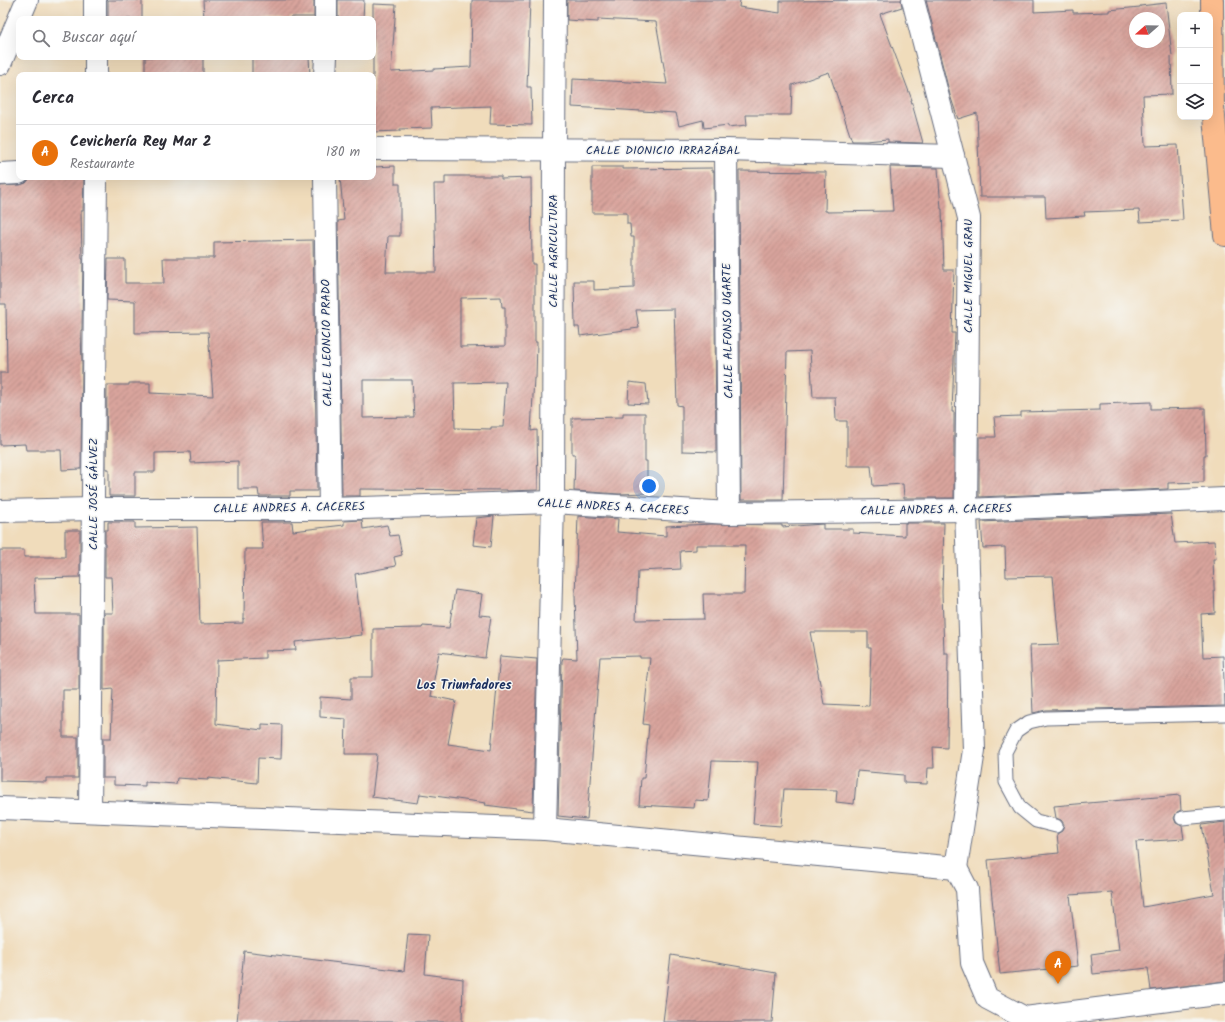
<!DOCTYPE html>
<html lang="es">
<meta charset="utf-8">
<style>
:root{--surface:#fff;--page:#f2f2f3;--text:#2b2b33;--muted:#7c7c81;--line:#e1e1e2;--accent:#b45309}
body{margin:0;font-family:Kalam,sans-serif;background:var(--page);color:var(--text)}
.controls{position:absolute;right:12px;top:12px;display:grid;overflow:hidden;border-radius:8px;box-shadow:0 4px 16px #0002}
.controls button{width:36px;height:36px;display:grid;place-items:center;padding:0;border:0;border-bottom:1px solid var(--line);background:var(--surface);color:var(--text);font:20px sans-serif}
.compass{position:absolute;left:1129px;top:12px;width:36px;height:36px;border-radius:50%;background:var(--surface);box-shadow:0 4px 16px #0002;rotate:250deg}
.you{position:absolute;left:649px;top:486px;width:14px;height:14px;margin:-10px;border:3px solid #fff;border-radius:50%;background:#1a73e8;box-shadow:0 0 0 6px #1a73e833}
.badge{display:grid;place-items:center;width:26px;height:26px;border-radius:50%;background:var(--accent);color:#fff;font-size:13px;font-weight:700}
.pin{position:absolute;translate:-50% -33px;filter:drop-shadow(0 1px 2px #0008)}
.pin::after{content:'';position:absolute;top:21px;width:14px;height:12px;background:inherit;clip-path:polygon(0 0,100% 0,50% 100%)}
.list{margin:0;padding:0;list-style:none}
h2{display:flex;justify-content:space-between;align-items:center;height:52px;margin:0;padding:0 16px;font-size:17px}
h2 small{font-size:13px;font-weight:400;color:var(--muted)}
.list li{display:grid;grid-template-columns:26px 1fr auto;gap:12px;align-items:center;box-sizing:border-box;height:56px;padding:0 16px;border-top:1px solid var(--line)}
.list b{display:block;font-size:15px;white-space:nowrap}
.list p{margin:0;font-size:13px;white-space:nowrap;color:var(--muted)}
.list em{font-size:13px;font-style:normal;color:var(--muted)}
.icon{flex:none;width:22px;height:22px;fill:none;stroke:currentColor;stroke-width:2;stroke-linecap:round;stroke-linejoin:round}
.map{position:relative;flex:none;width:1225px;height:1022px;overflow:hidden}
.search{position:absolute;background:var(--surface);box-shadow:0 4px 16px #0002;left:16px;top:16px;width:360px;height:44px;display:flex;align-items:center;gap:10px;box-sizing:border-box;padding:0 14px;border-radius:8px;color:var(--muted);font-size:15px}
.panel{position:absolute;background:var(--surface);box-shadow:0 4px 16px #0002;left:16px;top:72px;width:360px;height:108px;border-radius:8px}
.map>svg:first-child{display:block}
.building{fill:url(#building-hatch);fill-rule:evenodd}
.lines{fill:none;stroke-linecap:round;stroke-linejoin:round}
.service-casing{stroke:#666c7f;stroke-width:15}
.minor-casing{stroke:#666c7f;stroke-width:24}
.trunk-casing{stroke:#666c7f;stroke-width:24}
.service{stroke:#fff;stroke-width:13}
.minor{stroke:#fff;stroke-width:22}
.trunk{stroke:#fbbb8c;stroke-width:22}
.labels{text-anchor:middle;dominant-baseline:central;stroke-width:3;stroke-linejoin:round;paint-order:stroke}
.street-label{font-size:12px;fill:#1b2f5e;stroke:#f6f6f2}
.neighbourhood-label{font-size:13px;font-weight:bold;fill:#1b2f5e;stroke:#f6f6f2}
</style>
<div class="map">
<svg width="1225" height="1022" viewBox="0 0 1225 1022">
<defs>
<pattern id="building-hatch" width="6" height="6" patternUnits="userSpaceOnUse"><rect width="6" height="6" fill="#d9a49c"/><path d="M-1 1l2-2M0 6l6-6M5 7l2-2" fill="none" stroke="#af8682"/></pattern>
</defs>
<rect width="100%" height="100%" fill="#f6f6f2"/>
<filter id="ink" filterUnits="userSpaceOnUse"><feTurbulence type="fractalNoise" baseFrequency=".025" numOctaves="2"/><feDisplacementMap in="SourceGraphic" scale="8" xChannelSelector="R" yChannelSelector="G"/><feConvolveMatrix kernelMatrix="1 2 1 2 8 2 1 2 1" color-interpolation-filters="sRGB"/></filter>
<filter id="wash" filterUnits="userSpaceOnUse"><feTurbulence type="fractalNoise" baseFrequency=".012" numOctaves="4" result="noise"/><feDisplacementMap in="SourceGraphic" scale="16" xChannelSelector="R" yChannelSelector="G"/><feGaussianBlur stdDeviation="0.9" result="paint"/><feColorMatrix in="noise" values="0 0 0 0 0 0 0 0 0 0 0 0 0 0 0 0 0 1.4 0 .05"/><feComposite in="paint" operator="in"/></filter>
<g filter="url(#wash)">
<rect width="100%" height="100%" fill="#f0dcbb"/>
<g id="blocks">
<g class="building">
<rect x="108" y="0" width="34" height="19"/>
<polygon points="203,0 314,0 314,17 290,17 290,19 270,19 270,18 204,19"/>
<polygon points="338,0 364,0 363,19 338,19"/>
<polygon points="472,0 530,0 527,87 531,87 532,125 490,124 491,106 431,108 432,128 400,129 400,131 373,132 373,4 396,5 391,72 434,70 434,69 471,67"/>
<polygon points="567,0 740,0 739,7 780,13 780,1 901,0 902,7 880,14 912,100 911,100 923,143 888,142 888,139 866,141 852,141 829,72 792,85 791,115 746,115 747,125 728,127 728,125 704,128 703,120 679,126 676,113 572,107 573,79 667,84 656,22 598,19 598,22 567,20"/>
<path d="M926 0H1034V12L1073 10V13L1109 12V10L1140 7V6L1166 3 1172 56H1171L1172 94 1143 95 1145 146 1178 145 1183 220 1140 222 1139 210 1084 212 1085 216 1046 218 1045 197H980L977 113 958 119 950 95ZM1135 18H1159V42H1135Z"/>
<rect x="145" y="57" width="58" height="18"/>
<polygon points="252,57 309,57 310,75 252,75"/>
<path d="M395 166V184H400V236H388L386 272H436L434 184H445V176H501V179L531 178 532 264H535V342H537L536 378H534L531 431 537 430 538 490 507 491V490L360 489V496H342L338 221 344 220 340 177H373V167ZM501 297 502 307H505V346L460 347V301H461V298ZM363 380H412L414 417 363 418ZM506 382 503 427H491V429L455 428 454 383Z"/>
<polygon points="592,167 623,167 623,169 712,168 712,171 714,171 716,452 682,451 682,406 677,405 674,309 636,310 639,328 580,336 579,327 575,327 574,281 594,281 594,290 634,288 634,237 631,237 630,224 627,224 627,213 592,213"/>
<polygon points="890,167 938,168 941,209 942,209 944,270 954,270 952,333 955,333 952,412 954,412 954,498 904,498 903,484 873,486 871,466 847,466 847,421 836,421 835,397 813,397 810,351 787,352 783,500 741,500 739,171 826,172 825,211 827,211 827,212 893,211"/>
<polygon points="31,177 84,177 83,211 81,211 82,259 83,259 82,330 81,330 82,364 81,469 62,470 61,450 26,450 25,444 0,445 0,373 7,373 6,304 0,304 0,186 20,185 26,183"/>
<polygon points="313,240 317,491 290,491 290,496 259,496 258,489 238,489 238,461 191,463 190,452 155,453 155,472 135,472 135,496 109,496 109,469 106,469 107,385 129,385 129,383 150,383 150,393 213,396 208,332 135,333 135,301 107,300 108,259 125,259 125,283 164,283 163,258 214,258 214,242"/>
<polygon points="629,382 646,384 648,404 628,403"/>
<polygon points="1151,402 1151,409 1205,408 1206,455 1204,455 1204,482 1168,483 1168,489 979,497 979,437 996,437 994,417 1021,416 1021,412 1100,410 1100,404"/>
<polygon points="623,413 645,413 645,461 647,461 647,493 619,494 574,491 575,454 572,454 572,418 623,417"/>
<polygon points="1171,514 1175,543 1214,541 1216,559 1213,559 1215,613 1201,614 1203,657 1223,656 1225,706 1046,710 1033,713 1030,645 1059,644 1053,576 1006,577 1005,547 983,548 981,522"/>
<polygon points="494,516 491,547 473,545 476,518"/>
<path d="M578 516 618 519 617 532 666 536V526L712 524 782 525V527L823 524V529H853V533L905 536V523H944L942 592 944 653H948L947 748 933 747 934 768H928L927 784 904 783V775L857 771 854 804 836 802 837 790 784 789 781 826 753 824 758 762 712 761 708 801 695 800 694 808 639 805 641 778H644L649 725 643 724 650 658H640V656L600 657 587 819 558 816 562 661 563 658 577 659 575 595ZM696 545H745L744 594H703L704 619 636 620 638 571 681 569 680 551 696 550ZM810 632H868V648H871L869 706 824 704Z"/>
<polygon points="362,520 363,529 387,525 390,536 398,535 402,555 394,557 396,566 355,574 362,635 295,642 296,650 265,651 265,658 217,660 216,724 262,730 262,724 282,725 281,759 258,758 257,783 208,778 208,780 177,778 176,784 145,782 145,786 114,785 114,778 103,778 103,738 111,738 113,689 104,690 104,613 113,613 111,577 105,577 105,530 108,530 108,522 135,522 135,528 197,527 200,624 243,623 243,619 244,619 245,549 263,549 261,522 292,522 293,531 344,525 344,521"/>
<polygon points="65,530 80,530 80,577 34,578 36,614 79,614 79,690 63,690 63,737 78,737 78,778 46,778 46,782 0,781 0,550 24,550 24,557 65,557"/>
<polygon points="455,590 482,594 479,615 491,616 485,658 439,652 431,696 456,701 448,744 491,750 500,656 537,659 533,811 485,805 486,803 420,794 418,803 372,797 377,754 345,754 346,719 320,717 320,697 351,699 351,677 373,677 373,629 422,628 423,626 449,628"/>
<polygon points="1180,795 1181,810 1177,812 1174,818 1176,823 1182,826 1184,839 1136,842 1143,907 1214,894 1202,825 1225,822 1225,981 1151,990 1148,968 1093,974 1091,954 1119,950 1112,892 1070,895 1078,966 1000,974 988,860 1059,853 1057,834 1062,831 1064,824 1061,820 1056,818 1054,806"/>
<polygon points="408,934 428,935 425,974 463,979 462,1022 237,1022 244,951 404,971"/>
<polygon points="671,955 776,973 772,1022 663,1022"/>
</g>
</g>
</g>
<g filter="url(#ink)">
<use href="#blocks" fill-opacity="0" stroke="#666c7f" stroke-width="1"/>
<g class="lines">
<defs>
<g id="service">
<polyline points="1182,818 1225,814"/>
<polyline points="1056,826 1036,821 1020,808 1006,782 1005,752 1016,731 1029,722 1046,718 1225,714"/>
</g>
<g id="minor">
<polyline points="95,0 95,19"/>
<polyline points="913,0 969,218 966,510 974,750 956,868"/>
<polyline points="326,19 326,0"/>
<polyline points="96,57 96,75"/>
<polyline points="0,64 27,0"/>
<polyline points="325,75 326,57"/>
<polyline points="373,149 726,150 953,156"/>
<polyline points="726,150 729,513"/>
<polyline points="0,174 19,173"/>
<polyline points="325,177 330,509"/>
<polyline points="0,511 93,509 330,509 553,502 729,513 966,510 1225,499"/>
<polyline points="0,808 545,829 956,868 967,889 972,963 987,998 1025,1018 1225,993"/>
<polyline points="90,811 96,177"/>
<polyline points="545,829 553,502 554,149 555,0"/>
</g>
<polyline id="trunk" points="1212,0 1213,106 1225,235"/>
</defs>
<use href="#service" class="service-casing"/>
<use href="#minor" class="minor-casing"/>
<use href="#trunk" class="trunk-casing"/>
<use href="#service" class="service"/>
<use href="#minor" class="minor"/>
<use href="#trunk" class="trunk"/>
</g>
</g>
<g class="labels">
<g class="street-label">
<text x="663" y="150">CALLE DIONICIO IRRAZÁBAL</text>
<text transform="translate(553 251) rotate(-90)">CALLE AGRICULTURA</text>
<text transform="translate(968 276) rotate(-90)">CALLE MIGUEL GRAU</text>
<text transform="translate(728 331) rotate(-91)">CALLE ALFONSO UGARTE</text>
<text transform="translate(327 343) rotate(-91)">CALLE LEONCIO PRADO</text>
<text transform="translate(93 494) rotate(-90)">CALLE JOSÉ GÁLVEZ</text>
<text transform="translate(613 507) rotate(3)">CALLE ANDRES A. CACERES</text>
<text transform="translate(289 508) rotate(-1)">CALLE ANDRES A. CACERES</text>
<text transform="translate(936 510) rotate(-1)">CALLE ANDRES A. CACERES</text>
</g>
<g class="neighbourhood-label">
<text x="464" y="685">Los Triunfadores</text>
</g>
</g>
</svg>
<div class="controls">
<button>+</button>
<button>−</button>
<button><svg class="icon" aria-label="layers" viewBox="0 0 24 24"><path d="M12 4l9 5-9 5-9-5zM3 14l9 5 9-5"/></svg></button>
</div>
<svg class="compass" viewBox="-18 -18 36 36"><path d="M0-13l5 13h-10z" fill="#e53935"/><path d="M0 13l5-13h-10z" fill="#7c7c81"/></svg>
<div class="you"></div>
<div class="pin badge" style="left:1058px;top:984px;background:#e8710a">A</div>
<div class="search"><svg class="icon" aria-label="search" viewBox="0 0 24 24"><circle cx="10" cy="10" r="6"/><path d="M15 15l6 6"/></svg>Buscar aquí</div>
<section class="panel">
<h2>Cerca<small></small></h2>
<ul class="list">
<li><span class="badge" style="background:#e8710a">A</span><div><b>Cevichería Rey Mar 2</b><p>Restaurante</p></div><em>180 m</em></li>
</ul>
</section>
</div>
